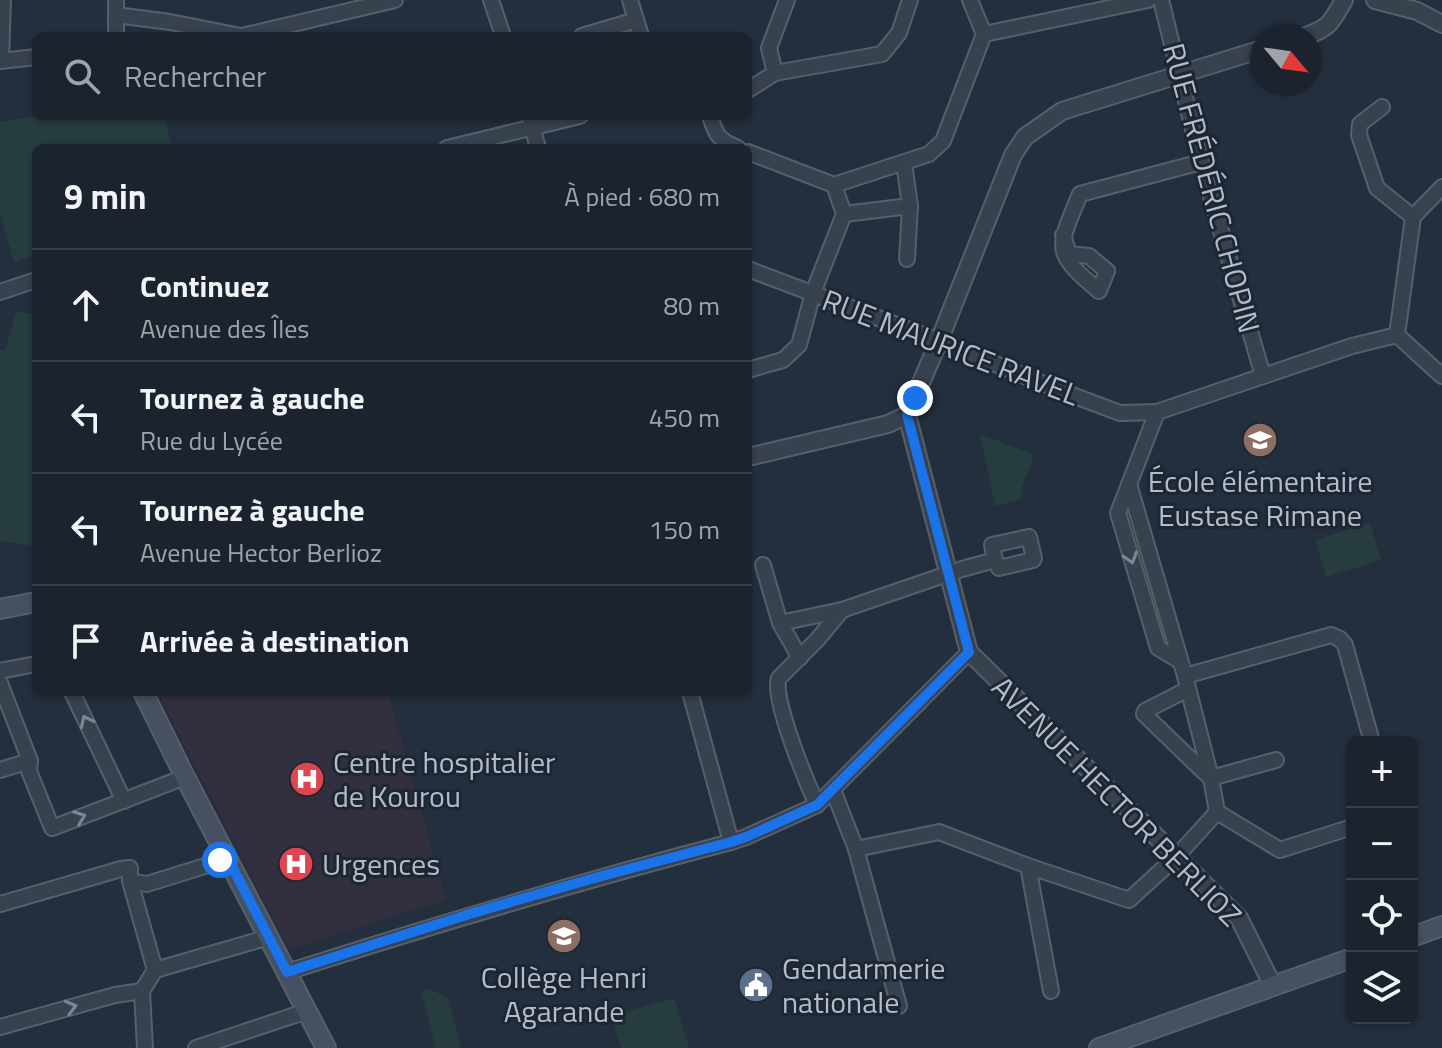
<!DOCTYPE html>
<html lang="fr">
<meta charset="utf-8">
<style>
:root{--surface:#1b232e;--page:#282f3a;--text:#f1f3f6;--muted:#a0a4aa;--line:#39404a}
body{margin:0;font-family:"Titillium Web",sans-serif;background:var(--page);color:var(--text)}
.controls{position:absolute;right:24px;bottom:24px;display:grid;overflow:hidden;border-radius:12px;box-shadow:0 2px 6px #0004}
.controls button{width:72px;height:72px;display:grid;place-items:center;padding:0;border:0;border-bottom:2px solid var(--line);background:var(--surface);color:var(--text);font:40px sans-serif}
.compass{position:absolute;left:1250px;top:24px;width:72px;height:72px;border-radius:50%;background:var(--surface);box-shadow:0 2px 6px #0004;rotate:119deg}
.stop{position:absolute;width:24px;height:24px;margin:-18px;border:6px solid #1a73e8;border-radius:50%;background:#fff}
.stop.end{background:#1a73e8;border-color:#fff;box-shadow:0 2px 8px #0008}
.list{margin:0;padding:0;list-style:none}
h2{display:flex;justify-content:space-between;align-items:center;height:104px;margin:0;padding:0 32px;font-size:34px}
h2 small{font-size:26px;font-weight:400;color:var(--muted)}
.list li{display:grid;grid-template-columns:52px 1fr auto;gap:24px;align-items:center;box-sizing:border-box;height:112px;padding:0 32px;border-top:2px solid var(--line)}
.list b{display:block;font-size:30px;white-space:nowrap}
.list p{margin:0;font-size:26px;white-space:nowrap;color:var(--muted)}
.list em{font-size:26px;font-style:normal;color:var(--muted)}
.icon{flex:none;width:44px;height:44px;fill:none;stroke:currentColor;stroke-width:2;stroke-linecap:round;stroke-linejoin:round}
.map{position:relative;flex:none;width:1442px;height:1048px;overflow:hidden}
.search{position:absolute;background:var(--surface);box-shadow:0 2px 6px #0004;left:32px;top:32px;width:720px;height:88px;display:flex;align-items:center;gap:20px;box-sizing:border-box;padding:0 28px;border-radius:12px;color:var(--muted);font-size:30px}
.panel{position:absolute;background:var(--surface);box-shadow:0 2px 6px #0004;left:32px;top:144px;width:720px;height:552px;border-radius:12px}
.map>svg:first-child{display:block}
.medical{fill:#32303f}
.green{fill:#263c3f}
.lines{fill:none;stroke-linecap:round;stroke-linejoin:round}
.minor-casing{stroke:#565f6c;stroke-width:18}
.tertiary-casing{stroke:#565f6c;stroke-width:20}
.secondary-casing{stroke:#565f6c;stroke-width:22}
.minor{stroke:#38414e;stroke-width:14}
.tertiary{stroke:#38414e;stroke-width:16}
.secondary{stroke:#465061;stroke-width:18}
.oneway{stroke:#7c8592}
.route{stroke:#1a73e8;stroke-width:10}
.labels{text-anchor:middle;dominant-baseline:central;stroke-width:6;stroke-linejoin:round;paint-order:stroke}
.street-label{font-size:30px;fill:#b4bcc9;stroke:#1d2633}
.poi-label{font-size:30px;fill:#b4bcc9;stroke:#1d2633;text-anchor:start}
</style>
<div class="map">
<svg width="1442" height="1048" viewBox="0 0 1442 1048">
<rect width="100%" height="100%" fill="#242f3e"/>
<polygon class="medical" points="157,692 388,692 446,900 289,949"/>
<g class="green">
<polygon points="36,116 166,116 171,148 36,148 36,255 14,262 0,214 0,122"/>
<polygon points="16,312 36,314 36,546 0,541 0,350 5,350"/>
<polygon points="980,434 1034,455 1021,490 1022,499 995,506"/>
<polygon points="1370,523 1381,560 1326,577 1315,540"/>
<polygon points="430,989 448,998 461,1048 436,1048 421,991"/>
<polygon points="674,998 689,1048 621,1048 611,1016"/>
</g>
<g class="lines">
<defs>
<g id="minor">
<polyline points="116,0 116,36"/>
<polyline points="491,0 503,36"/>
<polyline points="630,0 641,36"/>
<polyline points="1161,0 1201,162 1263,376"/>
<polyline points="116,15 170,22 241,36"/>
<polyline points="984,34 1148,0"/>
<polyline points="242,36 395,0"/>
<polyline points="582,36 636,20"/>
<polyline points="0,61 36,57"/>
<polyline points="1,61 3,0"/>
<polyline points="775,73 769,48 787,0"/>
<polyline points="748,90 775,73 882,54 899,33 910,0"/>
<polyline points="1382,107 1360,124 1359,135 1377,188 1413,217"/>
<polyline points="529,116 538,148"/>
<path d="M710 116C716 135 718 140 738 148"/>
<polyline points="447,148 580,116"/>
<polyline points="748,152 834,185 929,154 943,141 984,34 970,0"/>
<polyline points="1442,187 1413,217 1397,335 1442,376"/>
<polyline points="844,214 910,206 904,163"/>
<path d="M1063 235 1069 254 1089 256 1107 271 1099 291C1051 251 1058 248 1080 194L1201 162"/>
<polyline points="907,259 910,206"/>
<polyline points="748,269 939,341 1064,392 1120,413 1157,412"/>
<polyline points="0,292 36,280"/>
<polyline points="748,370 783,360 799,345 813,293 844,214 834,185"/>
<polyline points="763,565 780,623"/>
<polyline points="800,658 780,623 842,610"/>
<polyline points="1180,661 1158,648 1118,513 1157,412 1352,346 1397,335"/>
<polyline points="0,671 36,664"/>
<polyline points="1185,676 1331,635 1340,639 1345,645 1372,742"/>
<polyline points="0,683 30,761 29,771 52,828 185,777"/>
<polyline points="1188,689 1145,711 1144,714 1204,772 1211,778 1276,760"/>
<polyline points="72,692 124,801"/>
<polyline points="690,692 731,842"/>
<polyline points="0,770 30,761"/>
<polyline points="833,790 856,849 899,1006"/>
<path d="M817 805C807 783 771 697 779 678L817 640 842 610 962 569 995 560 999 568 1033 560 1034 558 1029 537 992 545 995 560"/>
<polyline points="1217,812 1280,850 1352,827"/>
<polyline points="856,849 939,832 1028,866 1129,900 1177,856 1217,812 1211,778 1185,676 1129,484"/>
<polyline points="1028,866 1051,991"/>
<polyline points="130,881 155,970 142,991 145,1048"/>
<polyline points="0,904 121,869 130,868 130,881 147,884 205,866 227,857"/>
<polyline points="155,970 269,937"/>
<path d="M287 972C434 925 582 881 731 842L746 837 817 805 969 652"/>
<polyline points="0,1027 115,995 142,991"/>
<polyline points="196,1048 307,1011"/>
</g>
<g id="tertiary">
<polyline points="1375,0 1417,11 1442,24"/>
<path d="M1306 36C1330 28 1332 21 1344 0"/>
<polyline points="1262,49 1062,111 1025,137 1013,155 939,341 907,415 969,652 1239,918 1273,986"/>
<polyline points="748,457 888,424 907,415"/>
</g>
<g id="secondary">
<polyline points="0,609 36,602"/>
<polyline points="143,692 185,777 326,1048"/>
<polyline points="1412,937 1442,926"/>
<polyline points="1099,1048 1352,958"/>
</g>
</defs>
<use href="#minor" class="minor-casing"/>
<use href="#tertiary" class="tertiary-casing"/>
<use href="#secondary" class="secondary-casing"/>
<use href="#minor" class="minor"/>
<use href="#tertiary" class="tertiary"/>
<use href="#secondary" class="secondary"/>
</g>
<defs><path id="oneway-chevron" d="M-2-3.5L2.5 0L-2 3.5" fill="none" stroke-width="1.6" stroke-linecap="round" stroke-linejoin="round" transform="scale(2)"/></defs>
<g class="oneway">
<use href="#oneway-chevron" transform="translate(1131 558) rotate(73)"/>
<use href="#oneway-chevron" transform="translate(86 721) rotate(-116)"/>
<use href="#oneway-chevron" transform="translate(80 817) rotate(-21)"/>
<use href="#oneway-chevron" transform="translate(71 1007) rotate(-15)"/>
</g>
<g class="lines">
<polyline class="route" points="220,860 227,857 287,972 476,912 598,877 731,842 746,837 817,805 969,652 907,415 915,398"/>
</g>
<defs>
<symbol id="school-disc" viewBox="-11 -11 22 22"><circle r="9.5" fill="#8d6e63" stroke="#1d2633"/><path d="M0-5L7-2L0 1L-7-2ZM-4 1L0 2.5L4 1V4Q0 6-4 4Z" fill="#fff"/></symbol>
<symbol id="hospital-disc" viewBox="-11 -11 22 22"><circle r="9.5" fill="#e0444e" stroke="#1d2633"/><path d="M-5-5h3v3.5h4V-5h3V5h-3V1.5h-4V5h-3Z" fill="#fff"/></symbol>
<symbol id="civic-disc" viewBox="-11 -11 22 22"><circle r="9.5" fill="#5c6f8a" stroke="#1d2633"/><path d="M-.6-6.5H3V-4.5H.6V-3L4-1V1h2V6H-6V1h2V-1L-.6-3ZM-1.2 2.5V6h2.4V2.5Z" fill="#fff"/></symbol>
</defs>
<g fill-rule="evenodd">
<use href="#school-disc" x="1240" y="420" width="40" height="40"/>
<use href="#hospital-disc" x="287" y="759" width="40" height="40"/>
<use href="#hospital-disc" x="276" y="844" width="40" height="40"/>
<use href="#school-disc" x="544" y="916" width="40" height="40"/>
<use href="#civic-disc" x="736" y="965" width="40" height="40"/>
</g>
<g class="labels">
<g class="street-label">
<text transform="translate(1212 188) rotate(75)">RUE FRÉDÉRIC CHOPIN</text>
<text transform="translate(951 347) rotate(21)">RUE MAURICE RAVEL</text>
<text transform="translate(1117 801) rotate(45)">AVENUE HECTOR BERLIOZ</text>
</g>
<g class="poi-label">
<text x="1260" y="481" text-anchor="middle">École élémentaire<tspan x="1260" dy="34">Eustase Rimane</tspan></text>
<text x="333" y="762">Centre hospitalier<tspan x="333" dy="34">de Kourou</tspan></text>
<text x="322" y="864">Urgences</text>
<text x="782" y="968">Gendarmerie<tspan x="782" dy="34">nationale</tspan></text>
<text x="564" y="977" text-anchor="middle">Collège Henri<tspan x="564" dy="34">Agarande</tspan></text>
</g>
</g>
</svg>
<div class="controls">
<button>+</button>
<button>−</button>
<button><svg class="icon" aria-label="locate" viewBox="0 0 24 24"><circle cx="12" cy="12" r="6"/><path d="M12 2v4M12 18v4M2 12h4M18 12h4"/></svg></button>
<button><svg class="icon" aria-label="layers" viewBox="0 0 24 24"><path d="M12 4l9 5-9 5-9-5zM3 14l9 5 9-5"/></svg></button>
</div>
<svg class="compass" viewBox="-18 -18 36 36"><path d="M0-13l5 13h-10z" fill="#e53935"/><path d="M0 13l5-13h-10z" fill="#a0a4aa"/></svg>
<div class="stop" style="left:220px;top:860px"></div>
<div class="stop end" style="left:915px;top:398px"></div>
<div class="search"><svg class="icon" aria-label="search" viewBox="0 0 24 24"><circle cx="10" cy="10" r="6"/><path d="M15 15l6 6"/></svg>Rechercher</div>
<section class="panel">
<h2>9 min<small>À pied · 680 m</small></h2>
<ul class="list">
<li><svg class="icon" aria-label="ahead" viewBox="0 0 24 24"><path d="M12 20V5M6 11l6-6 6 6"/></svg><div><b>Continuez</b><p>Avenue des Îles</p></div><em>80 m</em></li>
<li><svg class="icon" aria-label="left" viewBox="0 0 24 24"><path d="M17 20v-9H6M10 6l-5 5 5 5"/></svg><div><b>Tournez à gauche</b><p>Rue du Lycée</p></div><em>450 m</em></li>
<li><svg class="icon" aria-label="left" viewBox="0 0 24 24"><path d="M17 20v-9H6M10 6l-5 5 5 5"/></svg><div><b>Tournez à gauche</b><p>Avenue Hector Berlioz</p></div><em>150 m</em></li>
<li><svg class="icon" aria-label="arrive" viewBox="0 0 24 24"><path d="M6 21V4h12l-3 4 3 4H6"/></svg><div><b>Arrivée à destination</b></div></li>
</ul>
</section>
</div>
